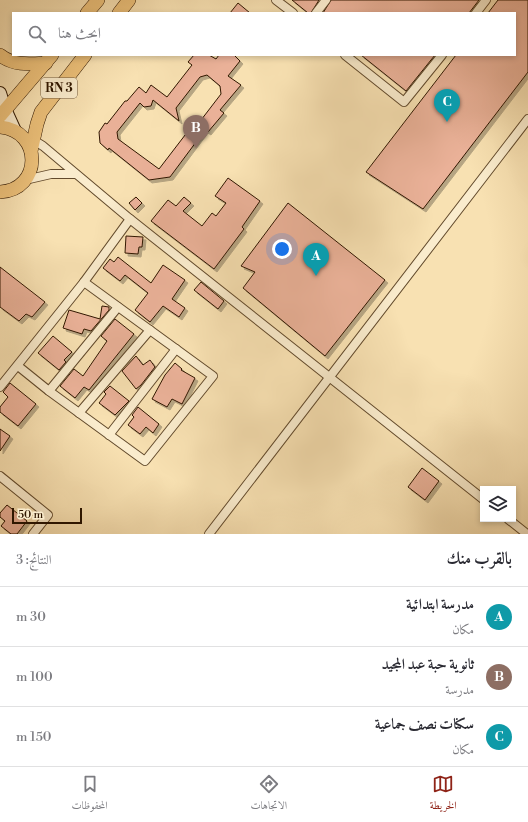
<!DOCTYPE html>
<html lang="ar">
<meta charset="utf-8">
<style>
:root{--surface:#fff;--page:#f2f2f3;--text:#2b2b33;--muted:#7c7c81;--line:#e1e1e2;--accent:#8f2418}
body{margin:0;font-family:"Libre Bodoni",Amiri,serif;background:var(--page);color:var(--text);direction:rtl}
.controls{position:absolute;right:12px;bottom:12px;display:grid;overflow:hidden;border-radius:0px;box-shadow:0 2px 6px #0003}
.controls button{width:36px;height:36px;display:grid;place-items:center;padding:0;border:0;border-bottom:1px solid var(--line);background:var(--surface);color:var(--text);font:20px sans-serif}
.scale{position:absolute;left:12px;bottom:10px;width:70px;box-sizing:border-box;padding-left:4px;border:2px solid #301700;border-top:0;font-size:11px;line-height:14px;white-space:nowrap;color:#301700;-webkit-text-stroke:3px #faeccd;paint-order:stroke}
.you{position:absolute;left:282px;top:249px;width:14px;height:14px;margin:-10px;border:3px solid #fff;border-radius:50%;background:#1a73e8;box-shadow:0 0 0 6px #1a73e833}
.badge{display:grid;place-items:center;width:26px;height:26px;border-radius:50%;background:var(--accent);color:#fff;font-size:13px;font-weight:700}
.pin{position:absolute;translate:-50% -33px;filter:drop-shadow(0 1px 2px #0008)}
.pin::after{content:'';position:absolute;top:21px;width:14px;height:12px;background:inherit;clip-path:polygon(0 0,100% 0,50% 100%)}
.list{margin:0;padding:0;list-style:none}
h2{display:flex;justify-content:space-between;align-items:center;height:52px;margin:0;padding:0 16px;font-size:17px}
h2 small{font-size:13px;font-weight:400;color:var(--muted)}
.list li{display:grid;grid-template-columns:26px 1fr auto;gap:12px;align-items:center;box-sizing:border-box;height:60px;padding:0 16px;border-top:1px solid var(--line)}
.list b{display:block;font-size:15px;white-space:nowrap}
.list p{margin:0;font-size:13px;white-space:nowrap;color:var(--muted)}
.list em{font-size:13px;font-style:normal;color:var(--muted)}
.icon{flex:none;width:22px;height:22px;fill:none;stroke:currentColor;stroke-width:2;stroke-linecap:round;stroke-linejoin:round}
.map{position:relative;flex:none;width:528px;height:534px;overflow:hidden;direction:ltr}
.search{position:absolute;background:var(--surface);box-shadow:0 2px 6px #0003;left:12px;right:12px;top:12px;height:44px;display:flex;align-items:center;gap:10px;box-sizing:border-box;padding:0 14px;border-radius:0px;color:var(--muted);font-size:15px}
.sheet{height:232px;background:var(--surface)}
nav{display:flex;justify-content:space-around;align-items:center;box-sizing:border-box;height:56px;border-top:1px solid var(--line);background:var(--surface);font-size:11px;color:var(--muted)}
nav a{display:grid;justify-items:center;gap:2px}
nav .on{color:var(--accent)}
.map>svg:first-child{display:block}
.building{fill:#eab198;stroke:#301700;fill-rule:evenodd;filter:url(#shadow)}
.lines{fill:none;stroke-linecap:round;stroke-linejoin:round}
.minor-casing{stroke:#624a2c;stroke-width:10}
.secondary-casing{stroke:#301700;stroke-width:14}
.primary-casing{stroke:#301700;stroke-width:14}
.minor{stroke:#faeccd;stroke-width:8}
.secondary{stroke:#faeccd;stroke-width:12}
.primary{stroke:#ecc079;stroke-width:13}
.labels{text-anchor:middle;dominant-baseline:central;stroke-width:3.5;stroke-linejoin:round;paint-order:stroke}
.shield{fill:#faeccd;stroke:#6d573e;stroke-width:1}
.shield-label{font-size:12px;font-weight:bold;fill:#301700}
</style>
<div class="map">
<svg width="528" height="534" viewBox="0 0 528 534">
<defs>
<filter id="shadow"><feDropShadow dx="3" dy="3" stdDeviation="0" flood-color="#0004"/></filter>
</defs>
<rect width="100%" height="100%" fill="#f8e1b2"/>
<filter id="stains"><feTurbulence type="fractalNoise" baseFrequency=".005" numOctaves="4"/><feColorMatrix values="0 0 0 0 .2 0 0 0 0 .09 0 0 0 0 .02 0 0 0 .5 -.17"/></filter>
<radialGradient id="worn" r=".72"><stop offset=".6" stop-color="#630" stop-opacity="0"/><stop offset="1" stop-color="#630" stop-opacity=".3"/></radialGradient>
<g class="building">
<polygon points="292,0 319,0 311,13 308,13"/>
<polygon points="331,0 479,0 469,13 323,13"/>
<polygon points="498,0 528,0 528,72 423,209 366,172 456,55 515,55 515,13 488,13"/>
<polygon points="238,3 250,13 230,13"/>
<path d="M194 55H209L216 59 219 55H234L240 61 228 76 241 85 220 110 224 113 208 132 205 130 170 177 149 180 109 148 108 150 100 143 99 132 105 123 107 124 125 101H127L139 87 146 93 151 85 167 97 192 65 188 62ZM207 75 220 86 221 94 198 124 192 126 159 169 118 139 117 132 140 103 144 107 151 106 153 100 179 121 176 108 200 77Z"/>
<polygon points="361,55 435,55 406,91"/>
<polygon points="228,178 260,201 242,227 244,229 214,269 151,221 168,200 176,206 184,197 191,203 183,211 202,226 212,213 216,216 226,203 215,196"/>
<polygon points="136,197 142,203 135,210 129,203"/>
<polygon points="288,203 385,280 325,356 243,288 255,272 241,266"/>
<polygon points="126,236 143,237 142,247 139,247 138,254 125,253"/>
<polygon points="118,257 151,283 163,265 185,280 172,299 185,308 179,317 163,306 150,322 135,310 148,293 125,275 120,281 103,268 110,259 114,262"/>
<polygon points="0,267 45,302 32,317 26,314 19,321 0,307"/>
<polygon points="201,282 224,301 218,309 194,290"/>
<polygon points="102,306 109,307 109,310 91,331 84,329 82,334 63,328 69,310 100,319"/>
<polygon points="115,319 134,334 89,390 84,387 75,398 60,386 74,369 83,376 107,341 101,336"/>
<polygon points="53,336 72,352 64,360 66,362 59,370 38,353"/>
<polygon points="136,356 143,365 150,360 155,367 141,385 136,389 122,371"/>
<polygon points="175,363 182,369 181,370 195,378 182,404 172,399 167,407 152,399 165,375"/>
<polygon points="10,383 36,404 18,426 0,412 0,407 8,397 3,392"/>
<polygon points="110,386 129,401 115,415 99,403 106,394 104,392"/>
<polygon points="138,407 159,424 153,433 146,427 140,434 128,425 134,417 132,415"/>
<polygon points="0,429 10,436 0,451"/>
<polygon points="422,468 439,481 425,500 408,487"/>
<polygon points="7,505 27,521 17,534 11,534 1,526 5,521 0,517 0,513"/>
</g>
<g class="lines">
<defs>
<g id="minor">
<polyline points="276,0 293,13"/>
<polyline points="316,13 326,0"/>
<polyline points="476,13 486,0"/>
<polyline points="345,55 404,102 442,55"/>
<polyline points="30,138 43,146 130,219 483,499"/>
<polyline points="25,180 51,174 75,174"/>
<polyline points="18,366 49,391 145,461 213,376 84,282"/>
<polyline points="0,387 84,282 130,219"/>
<polyline points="49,391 118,307"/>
<polyline points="79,413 150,330"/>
<polyline points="109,435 176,349"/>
<polyline points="0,476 48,515 33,534"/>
<polyline points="508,519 527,534"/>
<polyline points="209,534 528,119"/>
</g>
<polyline id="secondary" points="0,93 5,109 15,131"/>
<g id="primary">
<polyline points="87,13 98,0"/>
<polyline points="119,13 129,0"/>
<path d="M0 55C14 66 30 64 46 63"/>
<polyline points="0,116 52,55"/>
<path d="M0 127C43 131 42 190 0 192"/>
<polyline points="31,151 37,124 41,112 85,55"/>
</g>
</defs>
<use href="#minor" class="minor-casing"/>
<use href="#secondary" class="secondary-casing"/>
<use href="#primary" class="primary-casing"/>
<use href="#minor" class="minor"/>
<use href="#secondary" class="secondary"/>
<use href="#primary" class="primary"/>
</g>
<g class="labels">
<rect class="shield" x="41" y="78" width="36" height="20" rx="3"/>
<g class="shield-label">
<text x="59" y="88">RN 3</text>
</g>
</g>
<rect width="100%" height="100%" filter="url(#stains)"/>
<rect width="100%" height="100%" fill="url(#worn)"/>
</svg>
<div class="controls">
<button><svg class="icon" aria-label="layers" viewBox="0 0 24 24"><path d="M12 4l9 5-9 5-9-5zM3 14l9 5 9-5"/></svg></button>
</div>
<div class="scale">50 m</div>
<div class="you"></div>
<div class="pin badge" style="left:316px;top:276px;background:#0f9aa8">A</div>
<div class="pin badge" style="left:196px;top:148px;background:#8d6e63">B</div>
<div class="pin badge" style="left:447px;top:122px;background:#0f9aa8">C</div>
<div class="search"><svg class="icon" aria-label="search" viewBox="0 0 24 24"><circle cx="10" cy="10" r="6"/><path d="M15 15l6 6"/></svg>ابحث هنا</div>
</div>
<section class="sheet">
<h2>بالقرب منك<small>النتائج: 3</small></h2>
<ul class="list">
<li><span class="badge" style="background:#0f9aa8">A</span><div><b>مدرسة ابتدائية</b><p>مكان</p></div><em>30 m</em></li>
<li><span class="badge" style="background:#8d6e63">B</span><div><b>ثانوية حبة عبد المجيد</b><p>مدرسة</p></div><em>100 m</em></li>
<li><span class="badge" style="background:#0f9aa8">C</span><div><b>سكنات نصف جماعية</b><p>مكان</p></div><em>150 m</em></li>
</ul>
</section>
<nav>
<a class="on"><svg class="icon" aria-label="map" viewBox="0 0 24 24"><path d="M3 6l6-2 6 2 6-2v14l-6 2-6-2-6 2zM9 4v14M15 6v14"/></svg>الخريطة</a>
<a><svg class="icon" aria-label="directions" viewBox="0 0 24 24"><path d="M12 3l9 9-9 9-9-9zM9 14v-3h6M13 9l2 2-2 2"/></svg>الاتجاهات</a>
<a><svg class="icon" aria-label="saved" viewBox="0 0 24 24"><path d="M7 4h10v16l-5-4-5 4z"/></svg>المحفوظات</a>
</nav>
